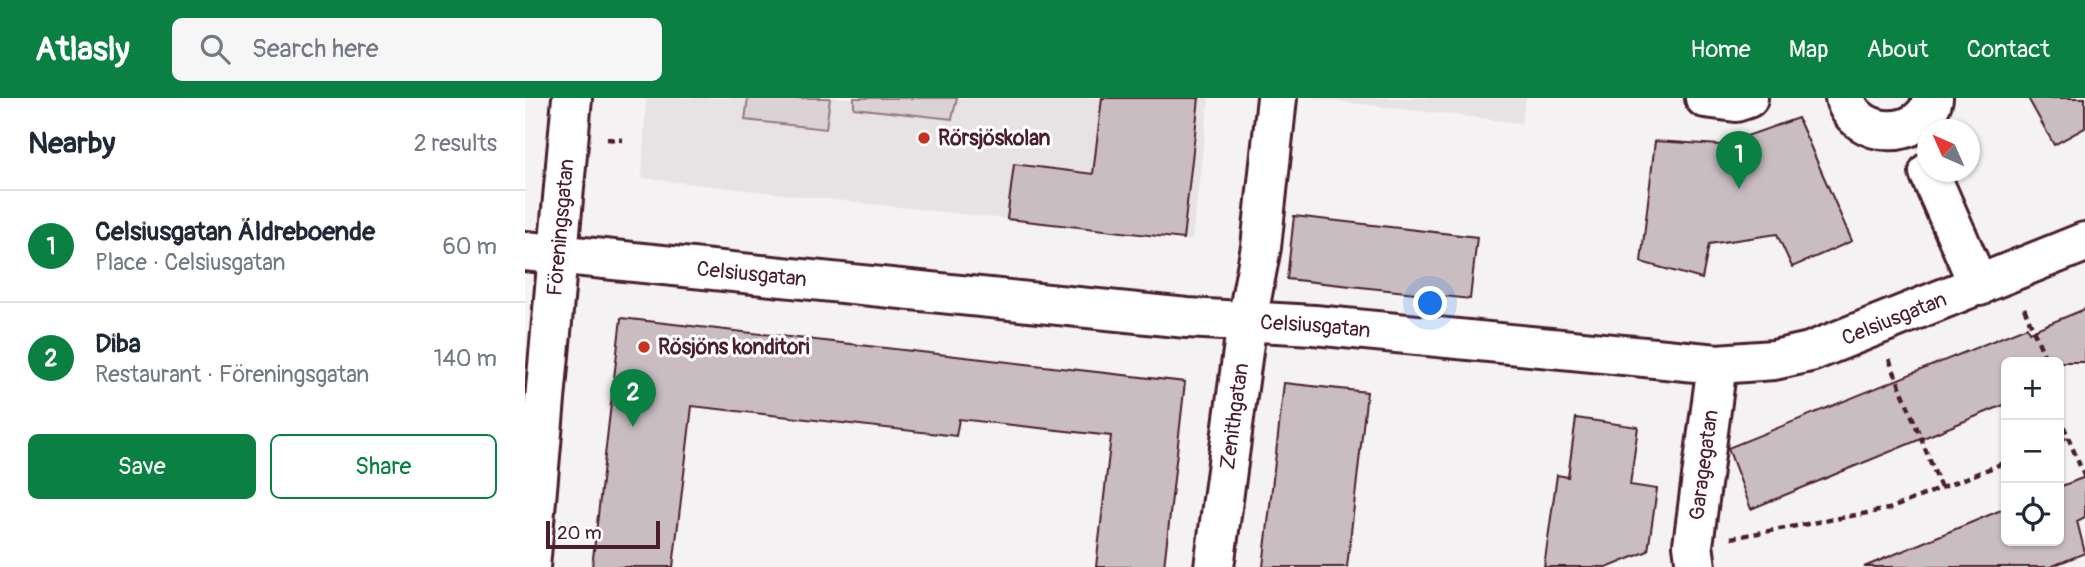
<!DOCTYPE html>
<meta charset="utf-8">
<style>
:root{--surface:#fff;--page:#f6f6f7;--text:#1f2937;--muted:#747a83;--line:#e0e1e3;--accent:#0b8043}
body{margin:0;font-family:Pangolin,sans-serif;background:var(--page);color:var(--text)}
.controls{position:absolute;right:21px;bottom:21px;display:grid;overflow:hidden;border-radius:10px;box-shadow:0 2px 5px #0004}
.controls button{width:63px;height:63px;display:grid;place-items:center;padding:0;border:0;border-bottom:2px solid var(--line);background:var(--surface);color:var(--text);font:35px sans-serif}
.compass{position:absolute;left:1392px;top:21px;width:63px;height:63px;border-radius:50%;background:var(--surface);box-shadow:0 2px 5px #0004;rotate:315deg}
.scale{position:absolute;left:21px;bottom:18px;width:114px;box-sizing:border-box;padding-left:7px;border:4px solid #4a1f2b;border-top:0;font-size:19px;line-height:24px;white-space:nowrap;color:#4a1f2b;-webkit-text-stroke:5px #fff;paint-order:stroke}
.you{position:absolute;left:906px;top:206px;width:24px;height:24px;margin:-18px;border:5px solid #fff;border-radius:50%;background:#1a73e8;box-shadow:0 0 0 10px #1a73e833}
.badge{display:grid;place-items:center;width:46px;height:46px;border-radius:50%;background:var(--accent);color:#fff;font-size:23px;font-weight:700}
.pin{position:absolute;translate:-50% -58px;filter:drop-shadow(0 2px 4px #0008)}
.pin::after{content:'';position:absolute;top:37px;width:24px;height:21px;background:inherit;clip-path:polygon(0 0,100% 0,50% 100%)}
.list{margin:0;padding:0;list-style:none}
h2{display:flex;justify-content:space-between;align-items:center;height:91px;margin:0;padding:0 28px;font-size:30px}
h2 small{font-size:23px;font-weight:400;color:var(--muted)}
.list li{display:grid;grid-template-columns:46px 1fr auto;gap:21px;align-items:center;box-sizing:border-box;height:112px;padding:0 28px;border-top:2px solid var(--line)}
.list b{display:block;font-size:26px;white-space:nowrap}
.list p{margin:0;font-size:23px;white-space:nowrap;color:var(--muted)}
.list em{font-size:23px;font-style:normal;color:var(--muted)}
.actions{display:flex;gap:14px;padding:21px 28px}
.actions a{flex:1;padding:16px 0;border:2px solid var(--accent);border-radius:10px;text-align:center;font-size:24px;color:var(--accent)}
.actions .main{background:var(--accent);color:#fff}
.icon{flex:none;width:38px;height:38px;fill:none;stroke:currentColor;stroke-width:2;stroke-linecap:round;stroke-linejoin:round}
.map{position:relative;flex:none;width:1560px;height:469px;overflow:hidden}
header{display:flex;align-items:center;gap:42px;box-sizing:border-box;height:98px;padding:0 35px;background:var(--accent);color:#fff}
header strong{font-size:33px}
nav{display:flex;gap:38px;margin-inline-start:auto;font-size:24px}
.search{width:490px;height:63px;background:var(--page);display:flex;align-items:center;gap:18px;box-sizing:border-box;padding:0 24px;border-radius:10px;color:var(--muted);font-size:26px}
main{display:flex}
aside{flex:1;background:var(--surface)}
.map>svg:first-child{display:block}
.built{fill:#e7e2e3}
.green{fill:#dbd2d5;stroke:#927880;stroke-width:2}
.building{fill:#cabdc1;stroke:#4a1f2b;stroke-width:2}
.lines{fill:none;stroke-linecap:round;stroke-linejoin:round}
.minor-casing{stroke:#4a1f2b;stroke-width:44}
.path{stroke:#4a1f2b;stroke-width:4.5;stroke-dasharray:7 5;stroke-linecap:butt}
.minor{stroke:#fff;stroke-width:38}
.poi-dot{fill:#c8321e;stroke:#fff;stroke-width:2.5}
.labels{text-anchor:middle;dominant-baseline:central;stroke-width:6;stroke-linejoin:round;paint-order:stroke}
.poi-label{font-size:21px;font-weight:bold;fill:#4a1f2b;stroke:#fff;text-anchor:start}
.street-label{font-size:21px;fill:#4a1f2b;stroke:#fff}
</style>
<header>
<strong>Atlasly</strong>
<div class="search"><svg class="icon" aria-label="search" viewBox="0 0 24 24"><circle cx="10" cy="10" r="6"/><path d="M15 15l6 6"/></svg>Search here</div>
<nav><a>Home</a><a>Map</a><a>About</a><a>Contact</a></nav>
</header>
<main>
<aside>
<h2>Nearby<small>2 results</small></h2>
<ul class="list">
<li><span class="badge">1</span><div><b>Celsiusgatan Äldreboende</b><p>Place · Celsiusgatan</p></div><em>60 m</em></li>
<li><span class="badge">2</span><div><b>Diba</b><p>Restaurant · Föreningsgatan</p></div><em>140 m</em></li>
</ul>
<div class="actions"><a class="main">Save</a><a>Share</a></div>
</aside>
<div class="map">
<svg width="1560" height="469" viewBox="0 0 1560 469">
<rect width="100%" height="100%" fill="#f4f2f2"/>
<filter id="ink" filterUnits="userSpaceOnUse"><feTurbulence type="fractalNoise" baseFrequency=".0143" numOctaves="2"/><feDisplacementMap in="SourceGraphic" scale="14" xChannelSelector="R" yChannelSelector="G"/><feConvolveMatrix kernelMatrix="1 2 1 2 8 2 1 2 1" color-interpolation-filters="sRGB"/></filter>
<g filter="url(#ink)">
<g class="built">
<polygon points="121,0 684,0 667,142 117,80"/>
<polygon points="784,0 1001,0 996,25"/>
</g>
<g class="green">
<polygon points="223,0 305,0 301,31 220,22"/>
<polygon points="329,0 432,0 427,21 329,10"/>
</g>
<g class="building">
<polygon points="577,0 674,0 658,141 482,121 489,66 568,76"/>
<polygon points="1503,0 1560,0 1560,30 1529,47"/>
<polygon points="1273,20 1327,143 1267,169 1252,136 1184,146 1177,181 1116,164 1130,43 1196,47"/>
<polygon points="769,118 952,139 945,201 762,181"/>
<polygon points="1560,211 1560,264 1481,264 1481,306 1226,411 1203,350 1502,229 1504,234"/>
<polygon points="96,220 660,284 639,469 571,469 586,338 434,321 431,338 167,308 148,469 67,469"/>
<polygon points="759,285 842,294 822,469 738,469"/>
<polygon points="1051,320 1113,329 1105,387 1132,391 1123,453 1084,469 1019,469 1032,377 1043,379"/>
<polygon points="1560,379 1560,419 1552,423 1560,455 1525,469 1339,469 1481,410 1481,443 1534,443 1534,389"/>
</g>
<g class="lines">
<defs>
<g id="minor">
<polyline points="1180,0 1211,4 1223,0"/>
<path d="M1320 0C1331 42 1398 44 1408 0"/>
<polyline points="1404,74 1454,188"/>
<path id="s1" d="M0 153 662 220 789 227 1192 266 1249 262 1285 254 1560 144"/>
<path id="s2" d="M5 469 47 0"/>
<path id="s3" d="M689 469 722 223 736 149 752 0"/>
<path id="s4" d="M1171 469 1168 447 1192 266"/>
</g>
</defs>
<use href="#minor" class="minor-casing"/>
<g class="path">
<polyline points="82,41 98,42"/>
<polyline points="1499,210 1522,264"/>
<polyline points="1364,261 1416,390"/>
<polyline points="1534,317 1560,380"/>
<polyline points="1534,342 1544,338"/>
<polyline points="1206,440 1364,411 1481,364"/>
</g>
<use href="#minor" class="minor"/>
</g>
</g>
<g class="poi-dot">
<circle cx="399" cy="40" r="7"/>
<circle cx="119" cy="249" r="7"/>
</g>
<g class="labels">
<g class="poi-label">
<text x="413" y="40">Rörsjöskolan</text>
<text x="133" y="249">Rösjöns konditori</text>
</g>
<g class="street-label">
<text stroke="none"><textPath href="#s2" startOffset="341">Föreningsgatan</textPath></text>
<text stroke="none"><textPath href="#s1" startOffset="228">Celsiusgatan</textPath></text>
<text stroke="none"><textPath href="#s1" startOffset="1382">Celsiusgatan</textPath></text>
<text stroke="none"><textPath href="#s1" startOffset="794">Celsiusgatan</textPath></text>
<text stroke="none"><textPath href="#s3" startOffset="152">Zenithgatan</textPath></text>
<text stroke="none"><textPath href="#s4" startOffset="103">Garagegatan</textPath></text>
</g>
</g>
</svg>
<div class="controls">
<button>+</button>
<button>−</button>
<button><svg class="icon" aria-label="locate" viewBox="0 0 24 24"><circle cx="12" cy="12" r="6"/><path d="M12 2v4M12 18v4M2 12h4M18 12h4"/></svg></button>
</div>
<svg class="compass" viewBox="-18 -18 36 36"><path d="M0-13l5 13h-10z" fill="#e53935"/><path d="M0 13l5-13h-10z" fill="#747a83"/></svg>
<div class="scale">20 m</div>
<div class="you"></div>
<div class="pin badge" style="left:1214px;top:91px">1</div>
<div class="pin badge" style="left:108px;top:329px">2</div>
</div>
</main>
